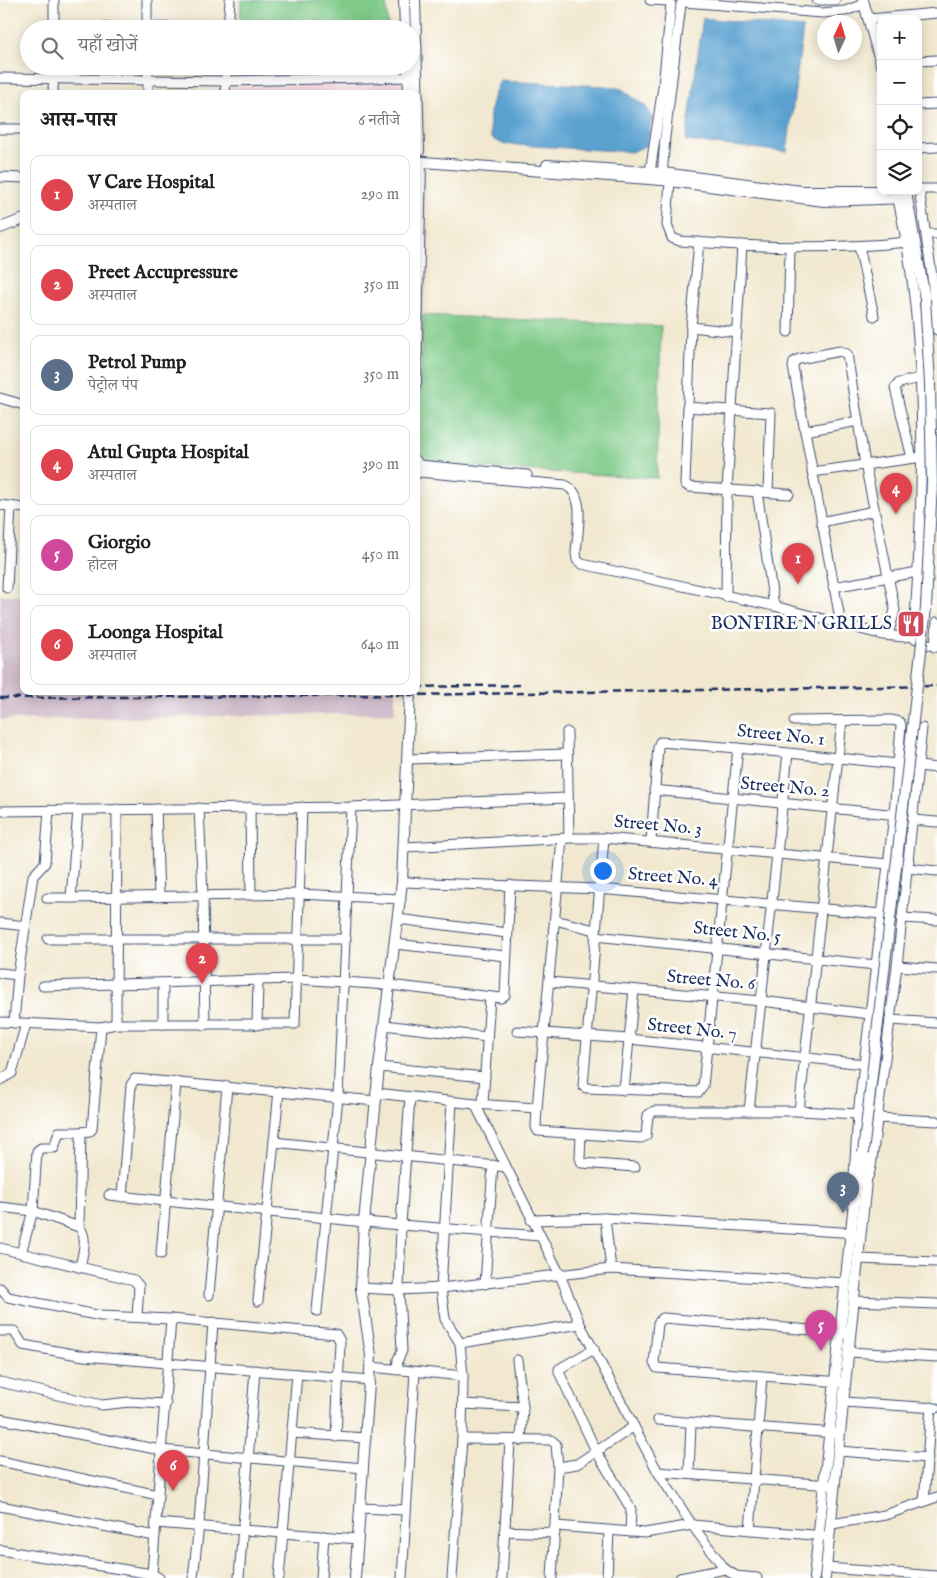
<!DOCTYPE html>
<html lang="hi">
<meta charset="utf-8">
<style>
:root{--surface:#fff;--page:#f6f6f6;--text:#202124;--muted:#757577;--line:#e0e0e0;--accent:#d1495b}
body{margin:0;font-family:"IM FELL English","Noto Serif Devanagari",serif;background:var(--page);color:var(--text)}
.controls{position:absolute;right:15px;top:15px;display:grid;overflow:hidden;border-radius:10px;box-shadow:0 2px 12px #0003}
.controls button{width:45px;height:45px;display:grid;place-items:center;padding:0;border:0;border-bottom:1px solid var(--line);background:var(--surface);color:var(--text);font:25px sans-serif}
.compass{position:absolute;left:817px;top:15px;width:45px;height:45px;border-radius:50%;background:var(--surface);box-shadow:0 2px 12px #0003;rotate:4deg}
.you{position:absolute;left:602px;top:870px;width:18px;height:18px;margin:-12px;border:4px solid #fff;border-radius:50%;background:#1a73e8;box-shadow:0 0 0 8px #1a73e833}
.badge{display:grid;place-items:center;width:32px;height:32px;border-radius:50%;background:var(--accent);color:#fff;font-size:16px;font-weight:700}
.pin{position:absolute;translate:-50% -41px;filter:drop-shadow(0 1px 2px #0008)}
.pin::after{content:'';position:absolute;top:26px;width:18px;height:15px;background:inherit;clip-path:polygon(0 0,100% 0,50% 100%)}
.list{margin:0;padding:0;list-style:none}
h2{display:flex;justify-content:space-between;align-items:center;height:65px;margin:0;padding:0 20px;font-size:21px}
h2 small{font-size:16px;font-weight:400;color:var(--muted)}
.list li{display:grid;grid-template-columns:32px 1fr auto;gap:15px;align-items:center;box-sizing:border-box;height:80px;margin:0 10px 10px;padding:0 10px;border:1px solid var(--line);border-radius:10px}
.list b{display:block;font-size:19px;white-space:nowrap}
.list p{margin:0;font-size:16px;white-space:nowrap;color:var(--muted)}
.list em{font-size:16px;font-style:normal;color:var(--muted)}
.icon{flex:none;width:28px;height:28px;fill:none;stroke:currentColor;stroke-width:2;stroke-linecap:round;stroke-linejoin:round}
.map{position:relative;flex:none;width:937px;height:1578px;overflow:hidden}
.search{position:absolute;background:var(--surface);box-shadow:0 2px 12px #0003;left:20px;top:20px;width:400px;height:55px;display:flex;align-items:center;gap:12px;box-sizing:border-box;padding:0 18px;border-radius:28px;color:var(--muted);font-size:19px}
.panel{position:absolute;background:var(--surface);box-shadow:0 2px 12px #0003;left:20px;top:90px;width:400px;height:605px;border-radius:10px}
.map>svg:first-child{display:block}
.built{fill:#f5cfdc}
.industrial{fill:#d1bdcc}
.green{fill:#7fca88;stroke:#4d7c73}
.water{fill:#5aa1d0;stroke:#3a6897}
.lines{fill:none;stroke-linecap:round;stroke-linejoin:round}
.minor-casing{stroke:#3b4b6f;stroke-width:11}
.major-casing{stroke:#3b4b6f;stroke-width:12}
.minor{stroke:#fff;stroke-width:9}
.major{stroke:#fff;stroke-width:10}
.rail{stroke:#1b2f5e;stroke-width:2.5;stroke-dasharray:8 4;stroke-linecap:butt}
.major-bridge-casing{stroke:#3b4b6f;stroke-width:12;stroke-linecap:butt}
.major-bridge{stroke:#fff;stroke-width:10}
.labels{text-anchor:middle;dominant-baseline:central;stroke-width:5;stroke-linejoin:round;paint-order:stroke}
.poi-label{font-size:18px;fill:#1b2f5e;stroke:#fff;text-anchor:end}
.street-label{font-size:18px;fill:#1b2f5e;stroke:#fff}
</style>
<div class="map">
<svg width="937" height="1578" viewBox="0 0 937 1578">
<rect width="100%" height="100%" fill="#fff"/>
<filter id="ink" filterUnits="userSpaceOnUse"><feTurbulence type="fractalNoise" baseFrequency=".02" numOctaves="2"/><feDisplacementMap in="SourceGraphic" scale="10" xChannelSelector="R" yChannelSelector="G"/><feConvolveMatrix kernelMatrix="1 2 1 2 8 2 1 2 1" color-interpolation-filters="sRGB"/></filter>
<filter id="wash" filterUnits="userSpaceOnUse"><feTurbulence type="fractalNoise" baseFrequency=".0096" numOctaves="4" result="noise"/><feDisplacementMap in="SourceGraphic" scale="20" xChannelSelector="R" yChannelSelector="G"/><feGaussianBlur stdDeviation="1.12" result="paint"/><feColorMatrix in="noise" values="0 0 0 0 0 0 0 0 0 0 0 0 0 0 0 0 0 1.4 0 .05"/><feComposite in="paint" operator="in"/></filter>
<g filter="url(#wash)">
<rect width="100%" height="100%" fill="#f1e8cf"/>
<polygon class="built" points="401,81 401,94 230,94 230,87"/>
<polygon class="industrial" points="0,595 24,595 24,691 395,691 395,713 0,720"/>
<g class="green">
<polygon points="241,0 386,0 388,29 240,29"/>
<polygon points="238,66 382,66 376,73 238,72"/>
<polygon points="423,315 661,326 657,478 416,464"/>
</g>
<g class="water">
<polygon points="703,18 803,28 787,152 686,141"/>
<path d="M500 81 605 86 622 89 646 107 652 116 647 145 632 152 503 144 491 138C488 117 490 100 500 81Z"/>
</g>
</g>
<g filter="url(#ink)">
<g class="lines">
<defs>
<g id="minor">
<polyline points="54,0 54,29"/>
<polyline points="650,0 669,1"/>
<polyline points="817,0 835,0"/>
<polyline points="684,2 822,13 845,11 864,4"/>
<polyline points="869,19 937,13"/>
<polyline points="54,28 228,27"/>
<polyline points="147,29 147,0"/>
<polyline points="228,29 230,0"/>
<polyline points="918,61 937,60"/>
<polyline points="148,66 148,94"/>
<polyline points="0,78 226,81 226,66"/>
<polyline points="53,94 54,66"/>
<polyline points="225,94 226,81 414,77"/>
<polyline points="918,105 937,104"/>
<polyline points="0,129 24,129"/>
<polyline points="918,148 937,147"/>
<polyline points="650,172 663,87 671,4"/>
<polyline points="0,177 24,178"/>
<polyline points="662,178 665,137 681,4"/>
<path d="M670 181 667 225 672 238 680 241C756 247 831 250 908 242"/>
<polyline points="918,189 937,189"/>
<polyline points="919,189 932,276 937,330"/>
<polyline points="926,234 937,234"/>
<polyline points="699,242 691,327 685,484 689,487 789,494"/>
<polyline points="859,246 874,316"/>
<polyline points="691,327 737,332"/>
<polyline points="788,332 790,248"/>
<polyline points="0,398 24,405"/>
<polyline points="687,407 771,413 768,492"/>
<polyline points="805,431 858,421"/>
<polyline points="912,458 895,388 899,383 920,378"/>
<polyline points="419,465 527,475"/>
<path d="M418 472 565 485C587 494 577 533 576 553L577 560 582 564 774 606 883 635 904 637 910 636 915 620C924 477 929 332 896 191"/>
<polyline points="812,472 923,457"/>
<polyline points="757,491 774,606"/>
<polyline points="0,505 24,508"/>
<polyline points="821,522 874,511"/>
<polyline points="833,587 918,572"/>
<polyline points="7,588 11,506"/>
<polyline points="726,597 727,490 742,245"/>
<polyline points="937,622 935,647 937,647"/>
<polyline points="841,624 793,367 794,362 799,359 840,351 847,354 865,464 895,610 888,635"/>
<polyline points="910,636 935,647"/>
<polyline points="794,721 892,720 900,722 901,725 894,815 858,1114 854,1175"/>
<polyline points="567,732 569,838"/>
<polyline points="408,759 567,754"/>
<polyline points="918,766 937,768"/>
<polyline points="654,790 898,815"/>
<polyline points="250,807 251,895"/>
<polyline points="199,808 203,896 205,1025"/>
<polyline points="156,809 159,897"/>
<polyline points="78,810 71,898 299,894 401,899"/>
<polyline points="0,811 351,807 567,798"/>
<polyline points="913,820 937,822"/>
<polyline points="604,838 583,1086 586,1088 699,1092 703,1086 738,748"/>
<polyline points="651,841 658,747 660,742 738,748 898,764"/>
<polyline points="405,847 569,838 604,838 888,864 909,861"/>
<polyline points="908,868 937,871"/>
<polyline points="402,882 599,889 882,914"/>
<polyline points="47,898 71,898"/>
<polyline points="902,918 937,920"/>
<polyline points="398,919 507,933"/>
<polyline points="555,920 595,930"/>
<polyline points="0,923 25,926"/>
<polyline points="595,936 876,965"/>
<polyline points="48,939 346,939"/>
<polyline points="395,944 506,956"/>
<polyline points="897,966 937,969"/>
<polyline points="0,973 18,975"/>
<polyline points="550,982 761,1001 870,1014"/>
<polyline points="163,984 163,1024"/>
<polyline points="43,986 297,979 389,985 501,998 505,995 510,885"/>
<polyline points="890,1020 937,1023"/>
<path d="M0 1022 101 1027 92 1129 90 1131 81 1132 79 1227C89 1238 82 1254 80 1268"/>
<polyline points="14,1023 18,975 33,876 45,863 49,810"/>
<polyline points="116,1024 117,809"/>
<polyline points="257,1025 258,980"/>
<polyline points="384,1025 487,1037"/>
<polyline points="101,1027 116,1024 295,1024 302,807"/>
<polyline points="517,1031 629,1039 864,1064"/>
<polyline points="379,1067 485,1077"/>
<polyline points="0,1080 12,1073 26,1024"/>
<polyline points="624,1090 634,990"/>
<polyline points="376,1093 475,1104 560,1275 580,1324 658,1472 692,1525 725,1569 739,1578"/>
<polyline points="475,1104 537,1108 562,839"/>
<polyline points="483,1104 490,997"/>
<polyline points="537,1108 536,1127 538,1131 641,1138 646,1136 648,1115 654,1111 799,1111 858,1114"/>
<polyline points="749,1111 788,753"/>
<polyline points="799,1111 842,721"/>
<polyline points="877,1118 937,1121"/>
<polyline points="581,1134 580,1158 582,1163 635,1167"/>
<polyline points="274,1142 506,1167"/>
<polyline points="868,1177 871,1167 897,966 922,728"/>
<polyline points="109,1195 364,1222 539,1236"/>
<polyline points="122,1197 131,1085 135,1079 376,1101"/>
<polyline points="0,1207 33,1211 79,1227"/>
<polyline points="605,1218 611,1269"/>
<polyline points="531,1220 605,1218 858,1233"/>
<polyline points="0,1248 134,1280 139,1286 137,1317"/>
<polyline points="21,1253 33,1211 37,1151 41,1148 54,1148 59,1132 81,1132"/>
<polyline points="161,1254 176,1082"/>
<polyline points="858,1259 937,1262"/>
<polyline points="485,1284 493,1165"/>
<polyline points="0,1288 8,1297 101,1316 171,1319 336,1334 340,1341 336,1437"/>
<polyline points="361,1288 399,1290 441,1288 611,1269 844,1283"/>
<polyline points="209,1295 227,1086"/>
<polyline points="258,1301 279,1091"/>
<polyline points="854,1301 937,1304"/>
<polyline points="317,1311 338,1097 351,807"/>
<polyline points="0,1331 14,1331 23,1345 84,1356 370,1380"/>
<polyline points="460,1343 580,1324"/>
<polyline points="594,1349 559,1369 559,1372 596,1451 631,1509 630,1532"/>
<polyline points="849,1352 937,1357"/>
<polyline points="371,1367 463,1376"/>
<polyline points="397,1370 398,1359 402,1351 399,1290 401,1224 410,1097"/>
<polyline points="0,1382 102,1405 129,1402 166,1404"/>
<polyline points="841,1382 657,1368 654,1363 658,1323 663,1318 847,1333"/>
<polyline points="844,1402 936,1408"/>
<polyline points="463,1404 523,1407 517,1360"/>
<polyline points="0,1419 161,1450 363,1468"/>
<polyline points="658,1420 835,1433"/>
<polyline points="292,1433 366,1438"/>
<polyline points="462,1439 551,1440 556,1444 558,1467 577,1464 633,1427"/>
<polyline points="521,1441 523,1407"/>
<polyline points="839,1451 928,1458"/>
<polyline points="0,1461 158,1495"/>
<polyline points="658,1472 830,1485"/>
<polyline points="689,1474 691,1423"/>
<polyline points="924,1502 931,1407"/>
<polyline points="0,1506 155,1536"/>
<polyline points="360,1508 405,1510"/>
<polyline points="156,1523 358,1539"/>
<polyline points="832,1524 885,1515 937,1497"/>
<polyline points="556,1526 645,1533 692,1525 825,1536"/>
<polyline points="750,1530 762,1377"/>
<polyline points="504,1531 555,1533"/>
<polyline points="0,1550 152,1574 159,1578"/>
<polyline points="826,1568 937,1576"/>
<polyline points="152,1574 171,1319"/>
<polyline points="735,1576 757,1578"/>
<polyline points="193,1578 199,1525 213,1322"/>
<polyline points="239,1578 255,1370"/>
<polyline points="279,1578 297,1374"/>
<polyline points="321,1578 324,1536"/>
<polyline points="402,1578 415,1372"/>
<polyline points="452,1578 462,1439 463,1376 460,1343 445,1319 441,1288 452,1102"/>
<polyline points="502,1578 510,1441"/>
<polyline points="552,1578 558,1467"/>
<polyline points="607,1578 609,1531"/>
<polyline points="680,1578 725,1569"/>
</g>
<g id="major">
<polyline points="404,0 405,29"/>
<polyline points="415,0 419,151"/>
<polyline points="863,0 881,64"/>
<polyline points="408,66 409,94"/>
<polyline points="423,162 662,180 824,201 907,198"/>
<polyline points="547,165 663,173 801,191 882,191"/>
<polyline points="906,192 925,299"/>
<polyline points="0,228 24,219"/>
<polyline points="416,383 421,164"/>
<polyline points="416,461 419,468 416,474"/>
<polyline points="355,1578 371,1356 361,1288 364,1222 379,1067 402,882 410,691"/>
<polyline points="814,1578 858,1165 863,1161 863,1153"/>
<polyline points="825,1578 866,1182 867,1167 863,1161"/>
</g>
</defs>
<use href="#minor" class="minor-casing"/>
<use href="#major" class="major-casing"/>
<use href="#minor" class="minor"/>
<use href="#major" class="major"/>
<g class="rail">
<polyline points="416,687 520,685"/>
<polyline points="0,698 410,695 937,686"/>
</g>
<defs>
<polyline id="major-bridge" points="863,1153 926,608 932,482 930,384 925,299"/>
</defs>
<use href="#major-bridge" class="major-bridge-casing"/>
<use href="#major-bridge" class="major-bridge"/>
</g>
</g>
<defs>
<symbol id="restaurant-square" viewBox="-11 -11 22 22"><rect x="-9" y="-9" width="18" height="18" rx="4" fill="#d1495b" stroke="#fff"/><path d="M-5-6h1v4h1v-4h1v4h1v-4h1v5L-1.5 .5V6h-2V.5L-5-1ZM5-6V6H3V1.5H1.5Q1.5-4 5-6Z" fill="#fff"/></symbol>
</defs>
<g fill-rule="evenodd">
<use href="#restaurant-square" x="895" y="608" width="32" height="32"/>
</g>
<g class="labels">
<g class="poi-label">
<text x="892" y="624">BONFIRE N GRILLS</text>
</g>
<g class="street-label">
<text transform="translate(781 736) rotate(6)">Street No. 1</text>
<text transform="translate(785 788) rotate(5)">Street No. 2</text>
<text transform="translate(658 826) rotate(5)">Street No. 3</text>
<text transform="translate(673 878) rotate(4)">Street No. 4</text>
<text transform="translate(737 933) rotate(6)">Street No. 5</text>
<text transform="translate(711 981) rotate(5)">Street No. 6</text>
<text transform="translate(692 1030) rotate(6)">Street No. 7</text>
</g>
</g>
</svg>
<div class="controls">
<button>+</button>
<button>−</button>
<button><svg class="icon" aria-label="locate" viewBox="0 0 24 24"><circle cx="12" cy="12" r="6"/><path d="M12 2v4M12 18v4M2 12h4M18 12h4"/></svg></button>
<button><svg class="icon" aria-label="layers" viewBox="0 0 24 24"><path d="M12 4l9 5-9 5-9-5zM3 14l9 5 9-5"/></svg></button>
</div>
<svg class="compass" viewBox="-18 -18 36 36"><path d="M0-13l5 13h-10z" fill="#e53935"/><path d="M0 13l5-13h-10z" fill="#757577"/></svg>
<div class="you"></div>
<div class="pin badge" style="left:798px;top:584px;background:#e0444e">1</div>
<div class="pin badge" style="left:202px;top:984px;background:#e0444e">2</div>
<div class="pin badge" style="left:843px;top:1213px;background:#5c6f8a">3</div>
<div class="pin badge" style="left:896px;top:514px;background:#e0444e">4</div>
<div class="pin badge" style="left:821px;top:1351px;background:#d1479c">5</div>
<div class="pin badge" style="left:173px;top:1491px;background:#e0444e">6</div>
<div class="search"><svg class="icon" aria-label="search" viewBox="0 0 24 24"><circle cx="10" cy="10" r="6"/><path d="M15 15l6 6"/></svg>यहाँ खोजें</div>
<section class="panel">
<h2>आस-पास<small>6 नतीजे</small></h2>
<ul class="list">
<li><span class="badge" style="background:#e0444e">1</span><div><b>V Care Hospital</b><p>अस्पताल</p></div><em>290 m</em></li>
<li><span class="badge" style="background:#e0444e">2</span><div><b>Preet Accupressure</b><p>अस्पताल</p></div><em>350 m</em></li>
<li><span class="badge" style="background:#5c6f8a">3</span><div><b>Petrol Pump</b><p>पेट्रोल पंप</p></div><em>350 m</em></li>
<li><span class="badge" style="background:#e0444e">4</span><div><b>Atul Gupta Hospital</b><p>अस्पताल</p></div><em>390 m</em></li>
<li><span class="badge" style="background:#d1479c">5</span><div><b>Giorgio</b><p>होटल</p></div><em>450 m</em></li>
<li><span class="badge" style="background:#e0444e">6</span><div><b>Loonga Hospital</b><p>अस्पताल</p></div><em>640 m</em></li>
</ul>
</section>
</div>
